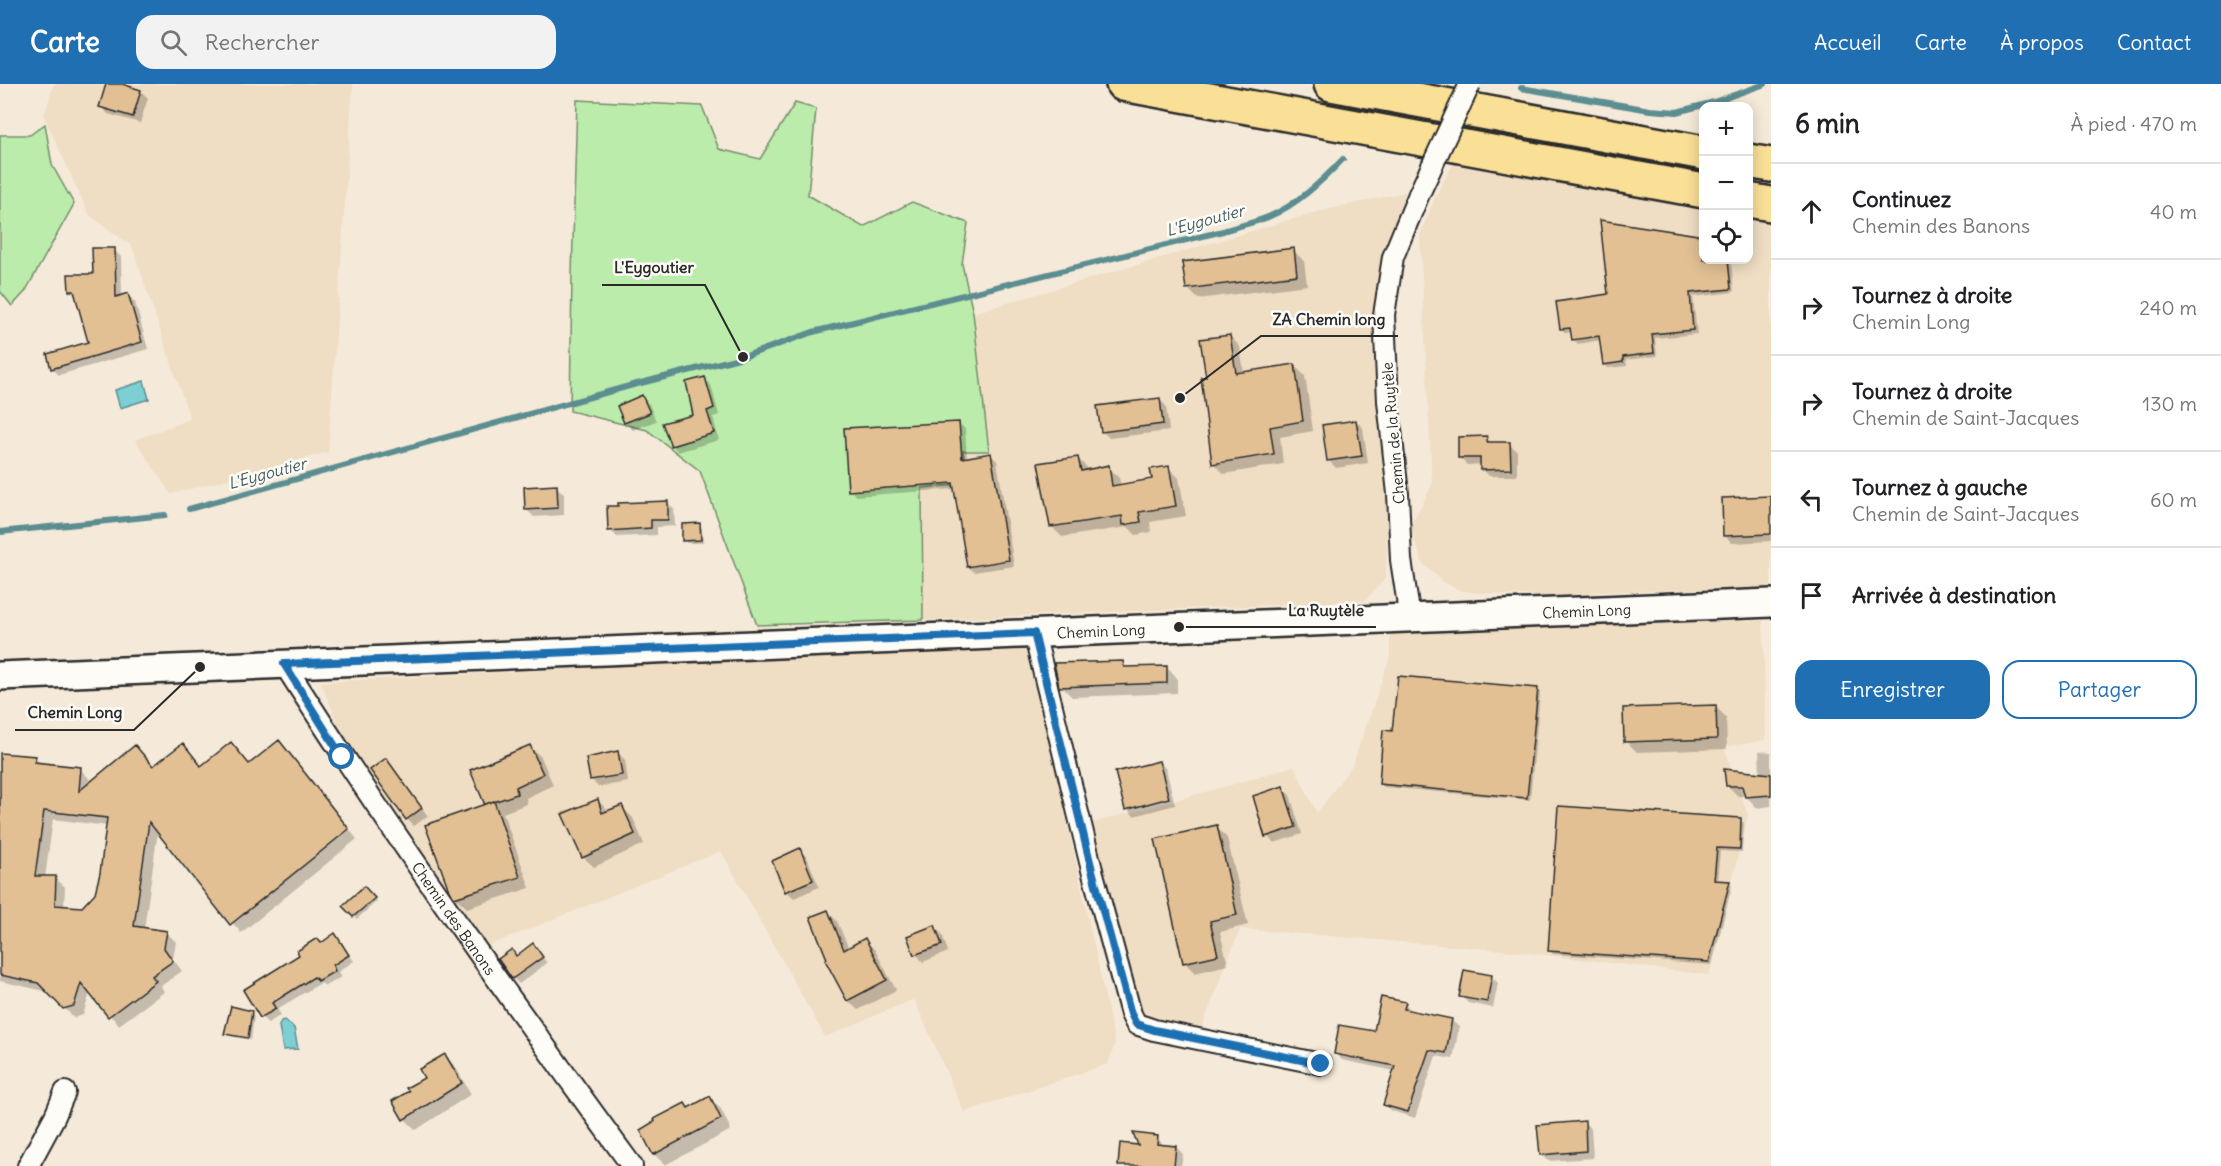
<!DOCTYPE html>
<html lang="fr">
<meta charset="utf-8">
<style>
:root{--surface:#fff;--page:#f2f2f2;--text:#202124;--muted:#757577;--line:#e0e0e0;--accent:#1f6fb2}
body{margin:0;font-family:Delius,sans-serif;background:var(--page);color:var(--text)}
.controls{position:absolute;right:18px;top:18px;display:grid;overflow:hidden;border-radius:12px;box-shadow:0 3px 15px #0003}
.controls button{width:54px;height:54px;display:grid;place-items:center;padding:0;border:0;border-bottom:2px solid var(--line);background:var(--surface);color:var(--text);font:30px sans-serif}
.stop{position:absolute;width:18px;height:18px;margin:-14px;border:4px solid #1f6fb2;border-radius:50%;background:#fff}
.stop.end{background:#1f6fb2;border-color:#fff;box-shadow:0 2px 6px #0008}
.list{margin:0;padding:0;list-style:none}
h2{display:flex;justify-content:space-between;align-items:center;height:78px;margin:0;padding:0 24px;font-size:26px}
h2 small{font-size:20px;font-weight:400;color:var(--muted)}
.list li{display:grid;grid-template-columns:39px 1fr auto;gap:18px;align-items:center;box-sizing:border-box;height:96px;padding:0 24px;border-top:2px solid var(--line)}
.list b{display:block;font-size:22px;white-space:nowrap}
.list p{margin:0;font-size:20px;white-space:nowrap;color:var(--muted)}
.list em{font-size:20px;font-style:normal;color:var(--muted)}
.actions{display:flex;gap:12px;padding:18px 24px}
.actions a{flex:1;padding:14px 0;border:2px solid var(--accent);border-radius:18px;text-align:center;font-size:21px;color:var(--accent)}
.actions .main{background:var(--accent);color:#fff}
.icon{flex:none;width:33px;height:33px;fill:none;stroke:currentColor;stroke-width:2;stroke-linecap:round;stroke-linejoin:round}
.map{position:relative;flex:none;width:1771px;height:1082px;overflow:hidden}
header{display:flex;align-items:center;gap:36px;box-sizing:border-box;height:84px;padding:0 30px;background:var(--accent);color:#fff}
header strong{font-size:28px}
nav{display:flex;gap:33px;margin-inline-start:auto;font-size:21px}
.search{width:420px;height:54px;background:var(--page);display:flex;align-items:center;gap:15px;box-sizing:border-box;padding:0 21px;border-radius:18px;color:var(--muted);font-size:22px}
main{display:flex}
aside{flex:1;background:var(--surface)}
.map>svg:first-child{display:block}
.built{fill:#efddc4}
.green{fill:#bcecab;stroke:#748c6b;stroke-width:1.5}
.water{fill:#7dcfd4;stroke:#5c8d90;stroke-width:1.5}
.shadow{fill:#0003;fill-rule:evenodd}
.lines{fill:none;stroke-linecap:round;stroke-linejoin:round}
.stream{stroke:#5c8d90;stroke-width:6}
.building{fill:#e2c094;stroke:#2b2b2b;stroke-width:1.5;fill-rule:evenodd}
.street-casing{stroke:#2b2b2b;stroke-width:24}
.secondary-casing{stroke:#2b2b2b;stroke-width:32}
.highway-casing{stroke:#2b2b2b;stroke-width:38}
.street{stroke:#fdfcf7;stroke-width:20}
.secondary{stroke:#fdfcf7;stroke-width:27}
.highway{stroke:#fadf96;stroke-width:33}
.street-bridge-casing{stroke:#2b2b2b;stroke-width:24;stroke-linecap:butt}
.street-bridge{stroke:#fdfcf7;stroke-width:20}
.route{stroke:#1f6fb2;stroke-width:8}
.labels{text-anchor:middle;dominant-baseline:central;stroke-width:5;stroke-linejoin:round;paint-order:stroke}
.street-label{font-size:15px;fill:#2b2b2b;stroke:#fdfcf7}
.water-label{font-size:16px;font-style:italic;fill:#445c5e;stroke:#fdfcf7}
.leader{fill:none;stroke:#2b2b2b;stroke-width:2}
.callout-dot{fill:#2b2b2b;stroke:#fdfcf7;stroke-width:2}
.callout-label{font-size:16px;text-anchor:middle;font-weight:bold;fill:#2b2b2b;stroke:#fdfcf7;stroke-width:5;stroke-linejoin:round;paint-order:stroke}
</style>
<header>
<strong>Carte</strong>
<div class="search"><svg class="icon" aria-label="search" viewBox="0 0 24 24"><circle cx="10" cy="10" r="6"/><path d="M15 15l6 6"/></svg>Rechercher</div>
<nav><a>Accueil</a><a>Carte</a><a>À propos</a><a>Contact</a></nav>
</header>
<main>
<div class="map">
<svg width="1771" height="1082" viewBox="0 0 1771 1082">
<rect width="100%" height="100%" fill="#f5ead9"/>
<filter id="ink" filterUnits="userSpaceOnUse"><feTurbulence type="fractalNoise" baseFrequency=".0167" numOctaves="2"/><feDisplacementMap in="SourceGraphic" scale="12" xChannelSelector="R" yChannelSelector="G"/><feConvolveMatrix kernelMatrix="1 2 1 2 8 2 1 2 1" color-interpolation-filters="sRGB"/></filter>
<g filter="url(#ink)">
<g class="built">
<polygon points="54,0 353,0 328,368 171,410 135,356 190,335 132,162 89,131 44,32"/>
<polygon points="1453,80 1703,125 1704,176 1748,176 1749,134 1771,138 1771,503 1601,508 1555,512 1505,511 1462,507 1443,498 1423,480 1410,443 1432,401 1420,152 1435,113"/>
<polygon points="1405,108 1382,189 1372,262 1387,410 1386,494 1365,517 923,536 921,404 966,400 963,367 989,366 973,229 1317,128"/>
<polygon points="1763,537 1766,656 1724,663 1748,731 1709,891 1513,867 1240,845 1202,943 1142,933 1088,740 1227,702 1294,682 1317,729 1353,680 1390,573 1390,543"/>
<polygon points="1029,561 1115,959 1108,980 964,1028 914,915 825,953 721,767 488,862 346,660 321,598"/>
</g>
<g class="green">
<polygon points="577,16 702,22 719,65 760,75 795,19 816,25 808,111 863,143 912,118 968,139 962,180 973,229 989,367 963,367 967,400 922,404 923,536 757,541 700,387 647,346 570,327 572,191"/>
<polygon points="45,40 52,81 74,120 25,208 12,222 0,207 0,51 30,51"/>
</g>
<g class="water">
<polygon points="144,297 149,315 120,324 115,306"/>
<polygon points="285,936 294,944 298,965 283,966 279,942 281,937"/>
</g>
<g class="shadow">
<polygon points="107,0 117,0 141,7 148,14 140,39 108,30 101,23"/>
<polygon points="114,166 121,173 122,213 128,211 135,218 148,265 59,291 52,284 90,259 77,213 70,206 94,191"/>
<polygon points="1293,166 1304,177 1307,201 1198,215 1187,204"/>
<polygon points="1704,176 1731,176 1734,208 1693,213 1697,250 1655,254 1657,272 1626,276 1627,282 1608,284 1604,280 1601,256 1578,260 1573,255 1572,248 1566,249 1561,244 1610,211"/>
<polygon points="1230,252 1240,263 1244,289 1295,282 1305,292 1313,347 1280,353 1283,380 1224,390 1213,379"/>
<polygon points="704,294 711,301 719,331 713,333 719,356 678,368 672,361 695,332"/>
<polygon points="642,313 649,320 656,337 633,346 625,339 619,322"/>
<polygon points="1159,315 1166,322 1169,347 1109,354 1102,347"/>
<polygon points="1356,337 1363,344 1368,379 1336,384 1329,377"/>
<polygon points="959,339 965,345 967,375 991,371 997,377 1014,482 974,488 968,483 955,405 856,412 850,406"/>
<polygon points="1486,353 1492,360 1509,360 1517,367 1517,392 1489,392 1482,385 1481,380 1467,381 1460,374"/>
<polygon points="1078,375 1090,386 1108,383 1119,394 1121,402 1153,396 1168,383 1179,394 1186,432 1150,438 1151,448 1136,451 1128,443 1062,453 1051,442"/>
<polygon points="557,403 564,410 564,431 534,433 527,426"/>
<polygon points="1771,414 1771,457 1732,459 1725,452"/>
<polygon points="667,418 674,425 675,442 657,443 657,451 617,453 610,446"/>
<polygon points="699,441 702,444 703,459 687,459 684,456"/>
<polygon points="1122,579 1127,584 1166,583 1177,594 1177,609 1072,613 1061,602"/>
<polygon points="1537,605 1540,609 1530,716 1384,703 1380,700 1394,649"/>
<polygon points="1715,622 1726,633 1727,665 1637,668 1626,657"/>
<path d="M279 658 357 755 241 849 158 747 144 845 166 848 176 858 173 875 182 887 161 902 164 908 119 941 90 909 83 931 74 934 49 908 0 897V671L35 674 42 680 80 685 90 695 89 701 154 684 183 661 202 683 231 660 250 681ZM53 735 107 742 102 790 96 809 83 824 64 823 65 803 55 794H45Z"/>
<polygon points="530,663 541,673 553,701 526,714 527,720 503,729 530,804 467,824 455,813 487,722"/>
<polygon points="1759,667 1771,668 1771,722 1757,724 1746,712 1738,712 1727,701 1760,690"/>
<polygon points="618,669 625,676 628,698 598,703 591,695"/>
<polygon points="386,676 428,732 414,742 407,735"/>
<polygon points="1159,678 1166,685 1175,721 1134,732 1127,725"/>
<polygon points="1282,703 1290,711 1302,750 1274,759 1267,752"/>
<polygon points="598,717 610,728 622,723 633,734 644,760 594,783 583,773"/>
<polygon points="1740,736 1744,739 1742,768 1720,767 1717,797 1729,799 1732,802 1712,881 1553,870 1550,867"/>
<polygon points="1216,743 1227,754 1248,841 1220,848 1228,881 1195,889 1184,878"/>
<polygon points="799,766 807,773 819,803 794,814 786,807"/>
<polygon points="364,804 377,817 357,835 344,822"/>
<polygon points="827,827 837,837 849,865 865,856 875,866 896,906 858,926 848,917"/>
<polygon points="934,843 942,850 948,868 923,878 916,870 909,853"/>
<polygon points="335,851 354,877 338,888 341,893 325,902 321,899 277,925 281,931 268,939 261,933 245,907"/>
<polygon points="533,861 547,879 519,900 513,894 512,867 517,873"/>
<polygon points="1491,892 1498,899 1493,924 1468,919 1461,912"/>
<polygon points="1405,920 1412,927 1451,936 1459,943 1453,975 1436,972 1415,1034 1392,1027 1385,1020 1395,987 1342,976 1335,969 1375,949"/>
<polygon points="251,928 254,932 251,956 229,952 226,949"/>
<polygon points="444,972 455,982 471,1010 416,1046 405,1035 394,1018 412,1008 426,994"/>
<polygon points="710,1014 721,1025 731,1046 665,1081 654,1070 685,1021 689,1025"/>
<polygon points="1584,1038 1591,1045 1593,1074 1548,1077 1541,1070"/>
<polygon points="1157,1053 1164,1062 1176,1063 1183,1070 1181,1082 1119,1082 1140,1063"/>
</g>
<g class="lines">
<g class="stream">
<polyline points="1521,4 1650,26 1677,28 1714,18 1765,0"/>
<path d="M189 425 633 301 743 273 813 248 1223 147C1237 142 1254 139 1268 133 1297 121 1322 97 1343 75"/>
<polyline points="0,448 165,431"/>
</g>
</g>
<g class="building">
<polygon points="106,0 122,0 141,6 133,33 99,23"/>
<polygon points="1600,136 1704,152 1704,176 1728,176 1731,205 1690,209 1693,246 1652,250 1654,269 1623,273 1623,278 1603,281 1599,252 1572,256 1570,244 1560,245 1556,218 1608,210"/>
<polygon points="92,164 115,164 116,213 128,209 142,258 51,285 47,270 88,258 74,207 69,207 68,190 93,190"/>
<polygon points="1294,164 1297,191 1186,205 1182,178"/>
<polygon points="1230,251 1236,289 1295,280 1303,337 1270,343 1274,370 1212,380 1201,293 1206,293 1200,255"/>
<polygon points="705,293 714,324 707,327 714,349 671,362 662,339 693,331 686,298"/>
<polygon points="642,311 650,329 624,339 617,322"/>
<polygon points="1160,314 1163,340 1101,348 1097,322"/>
<polygon points="1356,336 1362,372 1327,377 1322,341"/>
<polygon points="959,338 962,374 991,369 1009,476 967,483 953,399 848,407 844,344"/>
<polygon points="1487,352 1487,358 1510,358 1511,385 1480,386 1480,374 1458,374 1458,353"/>
<polygon points="1078,373 1081,387 1109,381 1112,402 1152,395 1150,385 1169,382 1176,422 1139,428 1141,438 1123,441 1122,432 1050,443 1038,379"/>
<polygon points="557,401 558,424 525,426 524,403"/>
<polygon points="1771,412 1771,450 1723,452 1722,414"/>
<polygon points="668,417 668,436 651,436 651,444 608,447 607,422 618,422 618,419"/>
<polygon points="700,439 701,456 682,457 682,440"/>
<polygon points="1123,577 1124,583 1167,582 1167,599 1059,603 1054,579"/>
<polygon points="1398,592 1538,604 1527,714 1379,700 1383,646 1392,647"/>
<polygon points="1716,621 1717,655 1624,658 1623,624"/>
<path d="M279 656 349 745 230 841 149 738 134 842 167 847 164 864 173 877 152 892 156 897 108 933 81 899 74 922 63 925 38 899 0 891V669L36 672 34 678 81 683 79 707 135 661 153 682 183 659 201 682 231 658 249 680ZM44 727 107 734 100 789 95 809 82 823 55 821 56 792H35Z"/>
<polygon points="530,661 543,690 516,703 517,710 485,721 470,686"/>
<polygon points="618,667 622,691 590,696 586,674"/>
<polygon points="386,674 422,724 406,736 370,686"/>
<polygon points="1159,677 1169,714 1125,726 1115,688"/>
<polygon points="1724,685 1771,690 1771,711 1745,713 1742,702 1726,702"/>
<polygon points="1283,702 1296,743 1265,753 1253,712"/>
<polygon points="598,715 602,729 622,721 635,750 582,774 562,730"/>
<polygon points="494,717 520,793 454,814 449,806 425,741"/>
<polygon points="1558,722 1741,734 1740,765 1717,764 1714,796 1730,797 1709,878 1548,867"/>
<polygon points="1217,741 1237,831 1210,837 1218,871 1183,879 1155,755"/>
<polygon points="800,764 813,796 785,808 772,777"/>
<polygon points="364,802 375,814 353,833 342,822"/>
<polygon points="828,826 844,866 865,854 887,896 847,917 825,876 827,875 810,833"/>
<polygon points="935,841 942,861 914,871 907,852"/>
<polygon points="335,849 349,871 333,881 335,887 318,897 314,893 272,919 276,925 260,934 243,906 299,871 297,867 317,854 321,859"/>
<polygon points="533,859 543,873 512,895 498,875 512,865 516,872"/>
<polygon points="1464,886 1492,891 1487,918 1459,913"/>
<polygon points="1381,913 1406,918 1404,925 1452,935 1446,969 1429,966 1408,1028 1383,1021 1395,982 1334,970 1339,941 1374,947"/>
<polygon points="231,922 252,927 248,954 224,950"/>
<polygon points="445,970 462,999 403,1036 392,1017 409,1007 406,1004 424,994 419,985"/>
<polygon points="710,1012 721,1035 653,1071 640,1046 655,1037 654,1035 685,1019 688,1024"/>
<polygon points="1585,1037 1586,1067 1540,1071 1537,1041"/>
<polygon points="1133,1049 1158,1052 1157,1060 1176,1062 1174,1082 1118,1082 1120,1059 1138,1061"/>
</g>
<g class="lines">
<defs>
<g id="street">
<polyline points="1410,534 1401,476 1398,410 1388,317 1384,231 1393,173 1419,110"/>
<polyline points="1034,549 1092,786 1131,930 1136,940 1154,946 1321,980"/>
<path id="s1" d="M284 580C393 752 512 918 632 1082"/>
<polyline points="28,1082 55,1032 65,1008"/>
</g>
<g id="secondary">
<path id="s2" d="M0 592 1771 519"/>
</g>
<g id="highway">
<polyline points="1123,0 1704,107"/>
<polyline points="1331,0 1704,69"/>
<polyline points="1748,77 1771,81"/>
<polyline points="1748,116 1771,120"/>
</g>
</defs>
<use href="#street" class="street-casing"/>
<use href="#secondary" class="secondary-casing"/>
<use href="#highway" class="highway-casing"/>
<use href="#street" class="street"/>
<use href="#secondary" class="secondary"/>
<use href="#highway" class="highway"/>
<defs>
<polyline id="street-bridge" points="1419,110 1470,0"/>
</defs>
<use href="#street-bridge" class="street-bridge-casing"/>
<use href="#street-bridge" class="street-bridge"/>
</g>
</g>
<g class="lines" filter="url(#ink)">
<polyline class="route" points="342,673 284,580 1034,549 1092,786 1131,930 1136,940 1154,946 1321,980"/>
</g>
<g class="labels">
<g class="street-label">
<text transform="translate(1393 349) rotate(-95)">Chemin de la Ruytèle</text>
<text stroke="none"><textPath href="#s2" startOffset="1588">Chemin Long</textPath></text>
<text stroke="none"><textPath href="#s2" startOffset="1102">Chemin Long</textPath></text>
<text stroke="none"><textPath href="#s1" startOffset="306">Chemin des Banons</textPath></text>
</g>
<g class="water-label">
<text transform="translate(1205 136) rotate(-15)">L'Eygoutier</text>
<text transform="translate(267 389) rotate(-15)">L'Eygoutier</text>
</g>
</g>
<path class="leader" d="M743 273L705 201H602M1180 314L1261 252H1398M1179 543L1276 543H1376M200 583L134 646H15"/>
<g class="callout-dot">
<circle cx="743" cy="273" r="6"/>
<circle cx="1180" cy="314" r="6"/>
<circle cx="1179" cy="543" r="6"/>
<circle cx="200" cy="583" r="6"/>
</g>
<g class="callout-label">
<text x="654" y="189">L'Eygoutier</text>
<text x="1329" y="241">ZA Chemin long</text>
<text x="1326" y="532">La Ruytèle</text>
<text x="75" y="634">Chemin Long</text>
</g>
</svg>
<div class="controls">
<button>+</button>
<button>−</button>
<button><svg class="icon" aria-label="locate" viewBox="0 0 24 24"><circle cx="12" cy="12" r="6"/><path d="M12 2v4M12 18v4M2 12h4M18 12h4"/></svg></button>
</div>
<div class="stop" style="left:342px;top:673px"></div>
<div class="stop end" style="left:1321px;top:980px"></div>
</div>
<aside>
<h2>6 min<small>À pied · 470 m</small></h2>
<ul class="list">
<li><svg class="icon" aria-label="ahead" viewBox="0 0 24 24"><path d="M12 20V5M6 11l6-6 6 6"/></svg><div><b>Continuez</b><p>Chemin des Banons</p></div><em>40 m</em></li>
<li><svg class="icon" aria-label="right" viewBox="0 0 24 24"><path d="M7 20v-9h11M14 6l5 5-5 5"/></svg><div><b>Tournez à droite</b><p>Chemin Long</p></div><em>240 m</em></li>
<li><svg class="icon" aria-label="right" viewBox="0 0 24 24"><path d="M7 20v-9h11M14 6l5 5-5 5"/></svg><div><b>Tournez à droite</b><p>Chemin de Saint-Jacques</p></div><em>130 m</em></li>
<li><svg class="icon" aria-label="left" viewBox="0 0 24 24"><path d="M17 20v-9H6M10 6l-5 5 5 5"/></svg><div><b>Tournez à gauche</b><p>Chemin de Saint-Jacques</p></div><em>60 m</em></li>
<li><svg class="icon" aria-label="arrive" viewBox="0 0 24 24"><path d="M6 21V4h12l-3 4 3 4H6"/></svg><div><b>Arrivée à destination</b></div></li>
</ul>
<div class="actions"><a class="main">Enregistrer</a><a>Partager</a></div>
</aside>
</main>
